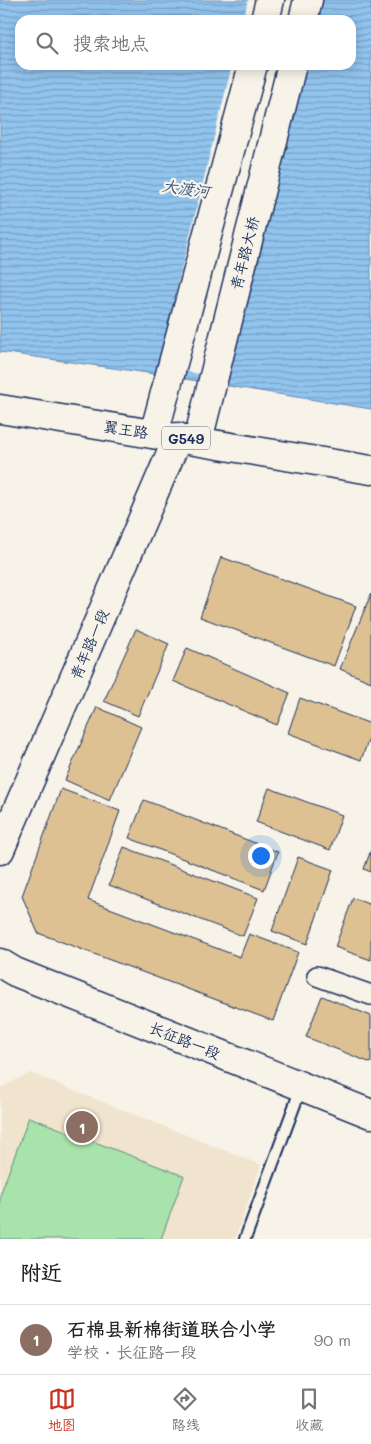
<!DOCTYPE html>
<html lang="zh">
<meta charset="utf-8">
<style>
:root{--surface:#fff;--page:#f6f6f6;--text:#222;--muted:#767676;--line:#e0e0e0;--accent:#c8321e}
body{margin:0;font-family:Mali,"LXGW WenKai TC",sans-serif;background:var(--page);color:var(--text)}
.you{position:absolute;left:260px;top:855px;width:18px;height:18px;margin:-12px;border:4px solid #fff;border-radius:50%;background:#1a73e8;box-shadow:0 0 0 8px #1a73e833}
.badge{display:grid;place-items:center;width:32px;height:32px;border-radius:50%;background:var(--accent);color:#fff;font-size:16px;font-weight:700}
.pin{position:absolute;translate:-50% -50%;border:2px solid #fff;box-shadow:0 1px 5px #0006}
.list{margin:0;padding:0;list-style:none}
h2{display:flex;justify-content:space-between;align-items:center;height:65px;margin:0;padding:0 20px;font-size:21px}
h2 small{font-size:16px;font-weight:400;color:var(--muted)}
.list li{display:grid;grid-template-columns:32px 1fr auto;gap:15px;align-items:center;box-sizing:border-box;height:70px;padding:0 20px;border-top:1px solid var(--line)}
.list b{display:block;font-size:19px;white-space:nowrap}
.list p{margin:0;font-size:16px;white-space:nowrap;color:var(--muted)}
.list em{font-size:16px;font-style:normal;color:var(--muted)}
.icon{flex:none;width:28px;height:28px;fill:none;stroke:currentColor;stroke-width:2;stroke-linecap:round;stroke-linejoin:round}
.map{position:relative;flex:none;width:371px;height:1239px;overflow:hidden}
.search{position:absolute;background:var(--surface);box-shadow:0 2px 12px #0003;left:15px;right:15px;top:15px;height:55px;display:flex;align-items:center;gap:12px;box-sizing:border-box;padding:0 18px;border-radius:15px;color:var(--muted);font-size:19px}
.sheet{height:135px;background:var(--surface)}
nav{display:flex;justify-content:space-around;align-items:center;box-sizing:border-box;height:70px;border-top:1px solid var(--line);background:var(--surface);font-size:14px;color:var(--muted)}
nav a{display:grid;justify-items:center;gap:2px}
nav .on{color:var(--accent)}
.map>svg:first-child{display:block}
.built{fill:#f0e4ce}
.pitch{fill:#a7e3aa;stroke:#618984}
.water{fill:url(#water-rules);stroke:#6288b4;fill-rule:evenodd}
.pier{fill:#f7f3e8}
.building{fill:#dec192;stroke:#1b2f5e}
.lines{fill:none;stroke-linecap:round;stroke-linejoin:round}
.lane-casing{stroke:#1b2f5e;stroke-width:14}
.street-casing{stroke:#1b2f5e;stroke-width:22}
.secondary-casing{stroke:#1b2f5e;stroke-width:31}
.highway-casing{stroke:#1b2f5e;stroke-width:31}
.lane{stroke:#f7f3e8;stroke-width:10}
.street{stroke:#f7f3e8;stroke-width:19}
.secondary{stroke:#f7f3e8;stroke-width:28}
.highway{stroke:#f7f3e8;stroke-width:28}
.labels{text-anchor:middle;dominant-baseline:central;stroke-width:4.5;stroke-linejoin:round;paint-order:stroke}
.shield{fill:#f7f3e8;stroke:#5d6a87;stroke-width:1}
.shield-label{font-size:14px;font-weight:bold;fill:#1b2f5e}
.street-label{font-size:15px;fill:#1b2f5e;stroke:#f7f3e8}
.water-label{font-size:16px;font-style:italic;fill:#395482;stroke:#f7f3e8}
</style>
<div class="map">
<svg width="371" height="1239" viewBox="0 0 371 1239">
<defs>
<pattern id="water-rules" width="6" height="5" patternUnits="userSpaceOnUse" patternTransform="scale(1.25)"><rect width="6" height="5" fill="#92c4ee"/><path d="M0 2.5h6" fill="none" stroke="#76a0c4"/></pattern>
</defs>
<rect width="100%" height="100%" fill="#f7f3e8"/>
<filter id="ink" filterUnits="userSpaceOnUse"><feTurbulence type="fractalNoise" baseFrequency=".02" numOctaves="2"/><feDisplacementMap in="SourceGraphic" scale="10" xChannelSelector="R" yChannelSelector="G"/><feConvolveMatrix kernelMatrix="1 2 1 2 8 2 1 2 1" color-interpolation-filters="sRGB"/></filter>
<g filter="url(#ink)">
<polygon class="built" points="30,1073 261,1165 235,1239 0,1239 0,1088"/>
<polygon class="pitch" points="29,1117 184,1176 161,1239 0,1239 0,1195"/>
<path class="water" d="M0 0H371V409L148 373 0 352ZM20 20H351V65H20Z"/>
<g class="pier">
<polygon points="248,0 320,0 315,20 243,20"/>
<polygon points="232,65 304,65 226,381 158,364"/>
</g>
<g class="building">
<polygon points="221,557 356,606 334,666 200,617"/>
<polygon points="371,594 371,682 340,669"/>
<polygon points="136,629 169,644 138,716 104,701"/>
<polygon points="187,648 290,693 277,725 173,681"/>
<polygon points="300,698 371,724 371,733 361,760 288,733"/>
<polygon points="97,707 141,727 110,800 65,780"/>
<polygon points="269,788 342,815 330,850 256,822"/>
<polygon points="61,789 120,811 88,900 240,957 249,934 298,952 273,1021 38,933 22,896"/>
<polygon points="144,800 278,852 264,890 129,838"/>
<polygon points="124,847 258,898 243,936 109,885"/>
<polygon points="371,850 371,872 364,869"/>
<polygon points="298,857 333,870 307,944 272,931"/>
<polygon points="353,898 371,905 371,960 335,947"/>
<polygon points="322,996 371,1016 371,1063 306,1037"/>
</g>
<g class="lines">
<defs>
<polyline id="lane" points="245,1239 301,1088"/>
<polyline id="street" points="317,976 371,995"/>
<g id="secondary">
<polyline points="265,20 270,0"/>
<polyline points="303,20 308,0"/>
<polyline points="154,434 253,65"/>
<polyline points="198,440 292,65"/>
<polyline points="0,850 178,437"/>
<polyline points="0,963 15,972 371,1114"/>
</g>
<polyline id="highway" points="0,409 371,470"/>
</defs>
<use href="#lane" class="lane-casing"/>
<use href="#street" class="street-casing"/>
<use href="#secondary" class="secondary-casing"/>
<use href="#highway" class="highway-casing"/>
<use href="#lane" class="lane"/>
<use href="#street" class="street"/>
<use href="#secondary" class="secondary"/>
<use href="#highway" class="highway"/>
</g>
</g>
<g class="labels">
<rect class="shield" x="162" y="426.5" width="48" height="23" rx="4"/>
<g class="shield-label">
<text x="186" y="438">G549</text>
</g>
<g class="street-label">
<text transform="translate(244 253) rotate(-76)">青年路大桥</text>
<text transform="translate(126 429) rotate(9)">翼王路</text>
<text transform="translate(89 644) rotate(-67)">青年路一段</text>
<text transform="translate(185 1040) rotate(22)">长征路一段</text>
</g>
<g class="water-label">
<text transform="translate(186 188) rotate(8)">大渡河</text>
</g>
</g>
</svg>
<div class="you"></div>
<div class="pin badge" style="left:82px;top:1127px;background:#8d6e63">1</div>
<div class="search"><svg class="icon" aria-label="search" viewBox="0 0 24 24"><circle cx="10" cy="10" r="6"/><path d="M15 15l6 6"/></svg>搜索地点</div>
</div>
<section class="sheet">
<h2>附近<small></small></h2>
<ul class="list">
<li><span class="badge" style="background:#8d6e63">1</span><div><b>石棉县新棉街道联合小学</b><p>学校 · 长征路一段</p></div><em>90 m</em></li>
</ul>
</section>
<nav>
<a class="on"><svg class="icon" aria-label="map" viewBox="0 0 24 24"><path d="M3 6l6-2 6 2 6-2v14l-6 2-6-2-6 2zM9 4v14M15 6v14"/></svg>地图</a>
<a><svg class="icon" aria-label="directions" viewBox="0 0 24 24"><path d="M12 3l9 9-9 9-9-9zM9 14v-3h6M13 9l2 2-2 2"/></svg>路线</a>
<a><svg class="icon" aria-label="saved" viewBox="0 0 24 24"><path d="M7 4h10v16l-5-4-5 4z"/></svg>收藏</a>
</nav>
